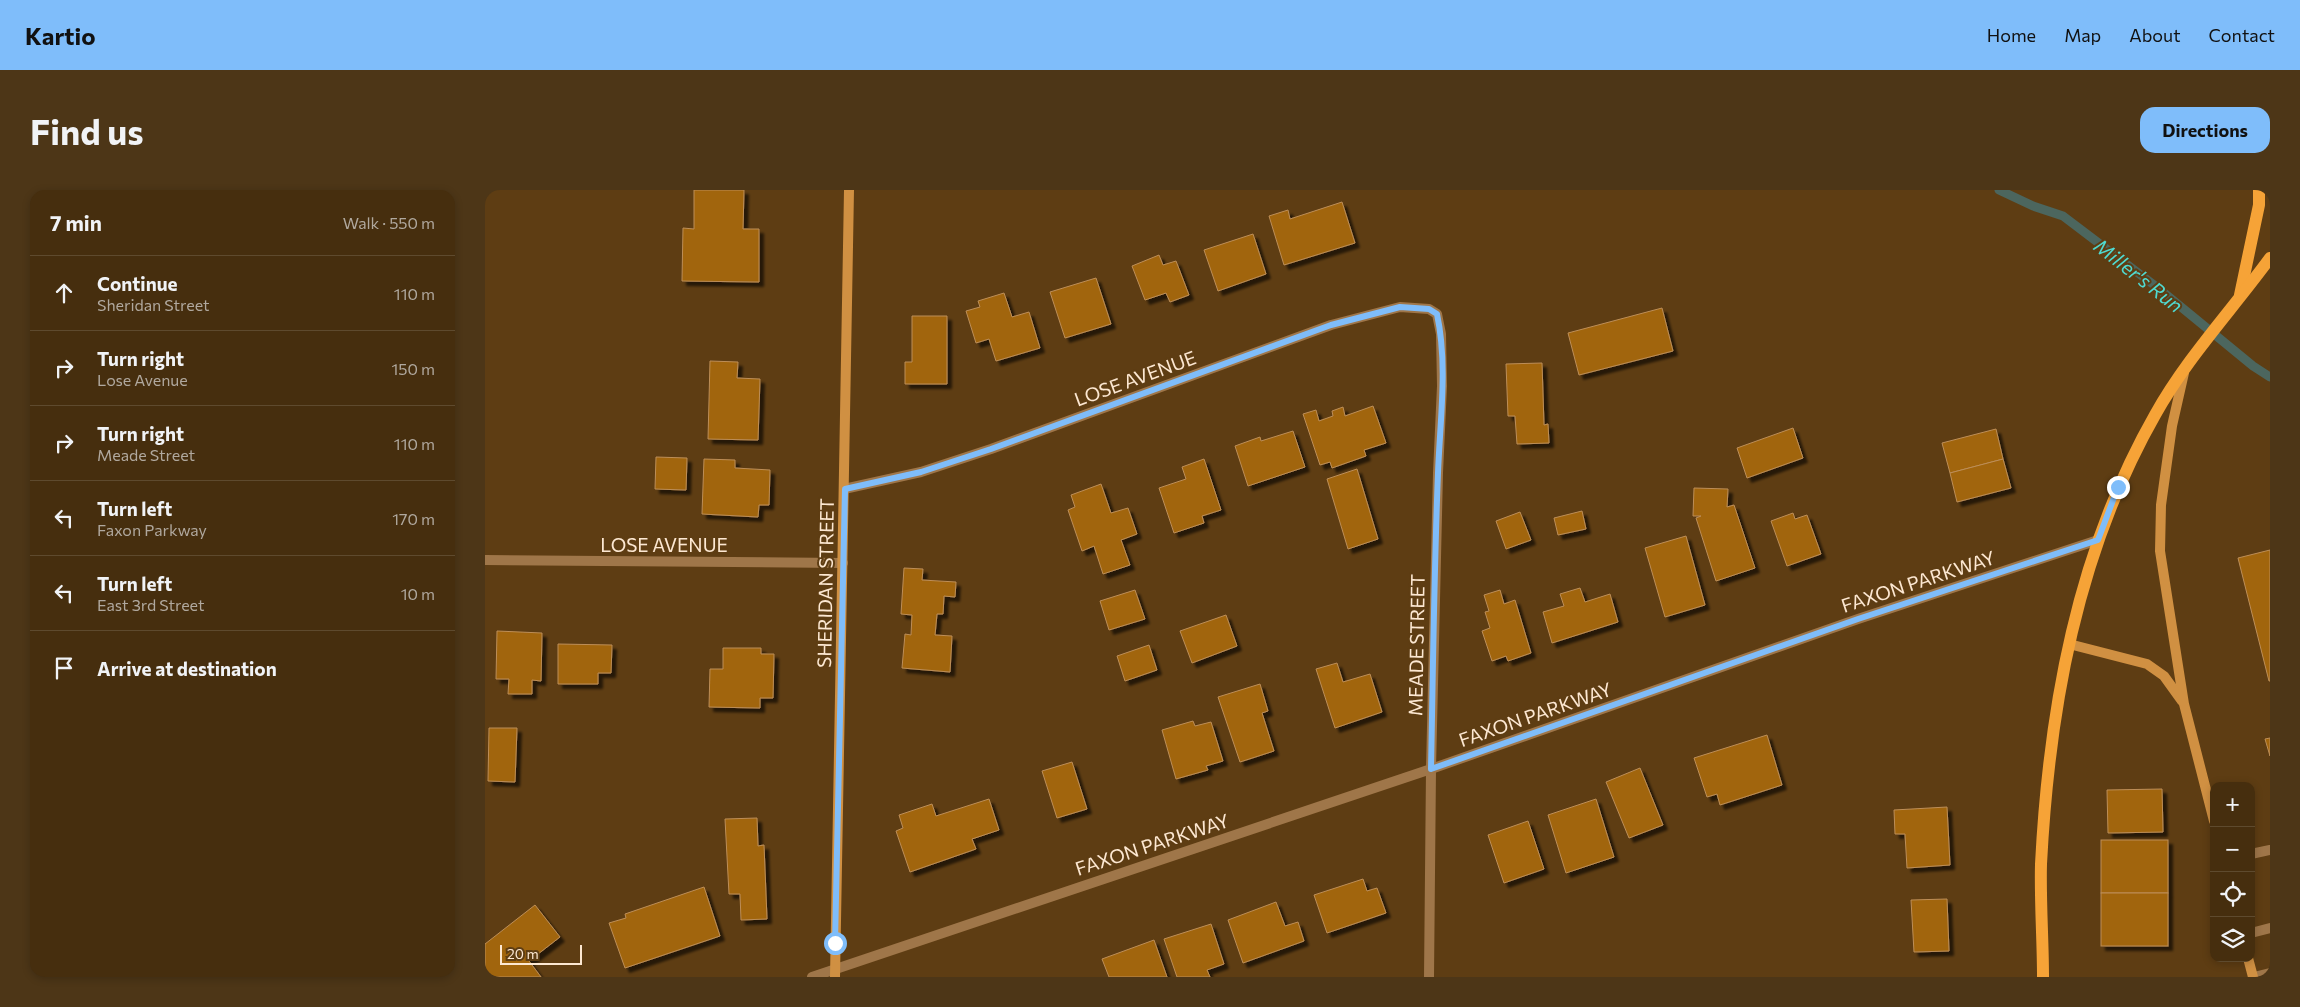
<!DOCTYPE html>
<meta charset="utf-8">
<style>
:root{--surface:#462e0e;--page:#4d3617;--text:#f1f3f6;--muted:#b0a89e;--line:#5e4a2e;--accent:#7fbdfa}
body{margin:0;font-family:Commissioner,sans-serif;background:var(--page);color:var(--text)}
.controls{position:absolute;right:15px;bottom:15px;display:grid;overflow:hidden;border-radius:10px;box-shadow:0 2px 8px #0003}
.controls button{width:45px;height:45px;display:grid;place-items:center;padding:0;border:0;border-bottom:1px solid var(--line);background:var(--surface);color:var(--text);font:25px sans-serif}
.scale{position:absolute;left:15px;bottom:12px;width:82px;box-sizing:border-box;padding-left:5px;border:2px solid #fde8d2;border-top:0;font-size:14px;line-height:18px;white-space:nowrap;color:#fde8d2;-webkit-text-stroke:4px #5e3d13;paint-order:stroke}
.stop{position:absolute;width:15px;height:15px;margin:-11px;border:4px solid #7fbdfa;border-radius:50%;background:#fff}
.stop.end{background:#7fbdfa;border-color:#fff;box-shadow:0 1px 5px #0008}
.list{margin:0;padding:0;list-style:none}
h2{display:flex;justify-content:space-between;align-items:center;height:65px;margin:0;padding:0 20px;font-size:21px}
h2 small{font-size:16px;font-weight:400;color:var(--muted)}
.list li{display:grid;grid-template-columns:32px 1fr auto;gap:15px;align-items:center;box-sizing:border-box;height:75px;padding:0 20px;border-top:1px solid var(--line)}
.list b{display:block;font-size:19px;white-space:nowrap}
.list p{margin:0;font-size:16px;white-space:nowrap;color:var(--muted)}
.list em{font-size:16px;font-style:normal;color:var(--muted)}
.icon{flex:none;width:28px;height:28px;fill:none;stroke:currentColor;stroke-width:2;stroke-linecap:round;stroke-linejoin:round}
.map{position:relative;flex:none;width:1785px;height:787px;overflow:hidden;border-radius:15px}
header{display:flex;align-items:center;gap:30px;box-sizing:border-box;height:70px;padding:0 25px;background:var(--accent);color:#111}
header strong{font-size:24px}
nav{display:flex;gap:28px;margin-inline-start:auto;font-size:18px}
.intro{display:flex;align-items:center;justify-content:space-between;box-sizing:border-box;height:120px;padding:0 30px}
h1{margin:0;font-size:35px}
.button{padding:12px 22px;border-radius:15px;background:var(--accent);color:#111;font-size:18px;font-weight:700}
main{display:flex;gap:30px;padding:0 30px}
aside{flex:1;background:var(--surface);border-radius:15px;box-shadow:0 2px 8px #0003}
.map>svg:first-child{display:block}
.lines{fill:none;stroke-linecap:round;stroke-linejoin:round}
.stream{stroke:#4c665e;stroke-width:9}
.building{fill:#a1650b;stroke:#bd8e58;filter:url(#shadow)}
.lane{stroke:#9f7649;stroke-width:10}
.street{stroke:#9f7649;stroke-width:10}
.secondary{stroke:#d09042;stroke-width:10}
.primary{stroke:#f6a337;stroke-width:12}
.route{stroke:#7fbdfa;stroke-width:6}
.labels{text-anchor:middle;dominant-baseline:central;stroke-width:4;stroke-linejoin:round;paint-order:stroke}
.street-label{font-size:19px;fill:#fde8d2;stroke:#5e3d13}
.water-label{font-size:20px;font-style:italic;fill:#4fdad1;stroke:#5e3d13}
</style>
<header>
<strong>Kartio</strong>
<nav><a>Home</a><a>Map</a><a>About</a><a>Contact</a></nav>
</header>
<div class="intro"><h1>Find us</h1><a class="button">Directions</a></div>
<main>
<aside>
<h2>7 min<small>Walk · 550 m</small></h2>
<ul class="list">
<li><svg class="icon" aria-label="ahead" viewBox="0 0 24 24"><path d="M12 20V5M6 11l6-6 6 6"/></svg><div><b>Continue</b><p>Sheridan Street</p></div><em>110 m</em></li>
<li><svg class="icon" aria-label="right" viewBox="0 0 24 24"><path d="M7 20v-9h11M14 6l5 5-5 5"/></svg><div><b>Turn right</b><p>Lose Avenue</p></div><em>150 m</em></li>
<li><svg class="icon" aria-label="right" viewBox="0 0 24 24"><path d="M7 20v-9h11M14 6l5 5-5 5"/></svg><div><b>Turn right</b><p>Meade Street</p></div><em>110 m</em></li>
<li><svg class="icon" aria-label="left" viewBox="0 0 24 24"><path d="M17 20v-9H6M10 6l-5 5 5 5"/></svg><div><b>Turn left</b><p>Faxon Parkway</p></div><em>170 m</em></li>
<li><svg class="icon" aria-label="left" viewBox="0 0 24 24"><path d="M17 20v-9H6M10 6l-5 5 5 5"/></svg><div><b>Turn left</b><p>East 3rd Street</p></div><em>10 m</em></li>
<li><svg class="icon" aria-label="arrive" viewBox="0 0 24 24"><path d="M6 21V4h12l-3 4 3 4H6"/></svg><div><b>Arrive at destination</b></div></li>
</ul>
</aside>
<div class="map">
<svg width="1785" height="787" viewBox="0 0 1785 787">
<defs>
<filter id="shadow"><feDropShadow dx="4.5" dy="4.5" stdDeviation="1" flood-color="#0009"/></filter>
</defs>
<rect width="100%" height="100%" fill="#5e3d13"/>
<g class="lines">
<polyline class="stream" points="1514,0 1548,16 1578,26 1673,98 1768,176 1785,187"/>
</g>
<g class="building">
<polygon points="209,0 259,0 258,39 274,39 274,92 197,91 198,38 209,39"/>
<polygon points="857,12 870,53 799,75 784,26 803,20 805,29"/>
<polygon points="768,44 781,84 733,101 719,60"/>
<polygon points="674,65 678,75 691,71 704,105 685,112 681,103 660,110 647,76"/>
<polygon points="611,88 626,134 580,148 565,102"/>
<polygon points="519,103 527,127 544,122 555,158 511,171 504,149 491,153 481,121 495,117 493,111"/>
<polygon points="1177,118 1188,161 1094,185 1083,143"/>
<polygon points="427,126 462,126 462,194 420,194 420,172 427,172"/>
<polygon points="225,171 253,172 252,188 275,189 273,250 223,249"/>
<polygon points="1057,173 1059,235 1063,234 1064,253 1032,254 1030,226 1023,226 1021,174"/>
<polygon points="888,216 901,253 879,260 881,266 847,278 845,272 835,275 818,224 831,220 834,231 848,226 847,221 858,217 860,226"/>
<polygon points="1308,238 1318,268 1262,288 1252,258"/>
<polygon points="1511,239 1518,269 1465,283 1457,253"/>
<polygon points="808,241 820,277 763,296 750,256 775,247 776,251"/>
<polygon points="171,267 202,268 201,300 170,299"/>
<polygon points="219,269 250,270 250,278 285,280 284,315 274,315 273,327 217,324"/>
<polygon points="719,269 736,320 717,326 719,333 689,343 674,298 701,289 697,277"/>
<polygon points="1518,269 1526,298 1472,312 1465,283"/>
<polygon points="872,279 893,349 863,359 842,289"/>
<polygon points="616,294 626,323 643,318 652,344 636,350 645,375 618,384 609,356 597,361 583,320 590,317 586,305"/>
<polygon points="1209,298 1243,299 1242,317 1249,315 1270,378 1231,391 1211,328 1216,326 1208,326"/>
<polygon points="1097,321 1101,339 1073,345 1069,328"/>
<polygon points="1035,322 1046,350 1021,359 1011,331"/>
<polygon points="1308,323 1310,329 1322,325 1336,364 1302,376 1286,331"/>
<polygon points="1201,346 1220,415 1180,427 1160,358"/>
<polygon points="1785,360 1785,491 1784,491 1753,368"/>
<polygon points="419,378 438,379 437,390 471,392 470,407 459,406 458,424 452,424 450,445 467,446 465,482 417,478 420,444 426,445 427,425 416,424"/>
<polygon points="1095,398 1100,412 1125,404 1133,432 1067,453 1058,422 1079,416 1075,404"/>
<polygon points="650,400 660,429 624,440 615,411"/>
<polygon points="1015,400 1019,414 1030,410 1046,463 1023,471 1021,466 1007,471 997,441 1005,438 1000,422 1004,421 999,405"/>
<polygon points="741,425 752,456 707,473 695,441"/>
<polygon points="12,441 57,443 56,491 47,490 47,504 23,504 24,489 11,489"/>
<polygon points="73,454 127,455 126,483 113,483 113,494 73,494"/>
<polygon points="664,455 672,480 640,491 632,466"/>
<polygon points="238,458 276,458 276,464 289,464 288,508 275,508 275,518 224,517 225,479 238,479"/>
<polygon points="852,473 858,492 885,484 897,522 850,538 831,479"/>
<polygon points="775,494 783,521 777,523 789,561 755,572 733,507"/>
<polygon points="708,531 710,536 726,532 738,571 721,576 723,580 691,589 677,540"/>
<polygon points="4,538 32,538 30,592 3,591"/>
<polygon points="1282,545 1297,595 1235,615 1232,604 1222,607 1209,568"/>
<polygon points="1785,548 1785,566 1780,549"/>
<polygon points="587,572 602,619 572,628 557,581"/>
<polygon points="1155,578 1178,635 1144,648 1121,592"/>
<polygon points="1677,599 1678,642 1623,643 1622,600"/>
<polygon points="504,609 514,640 487,649 491,659 425,682 411,641 418,638 414,625 447,614 451,626"/>
<polygon points="1111,609 1129,667 1081,683 1063,625"/>
<polygon points="1462,617 1465,675 1422,678 1420,644 1410,644 1409,620"/>
<polygon points="272,628 273,656 279,655 282,729 256,730 255,704 244,704 240,629"/>
<polygon points="1043,631 1059,679 1019,693 1003,645"/>
<rect x="1616" y="650" width="67" height="53"/>
<polygon points="878,689 882,701 892,698 901,723 842,743 829,705"/>
<polygon points="219,697 235,746 140,778 124,733 141,728 140,724"/>
<rect x="1616" y="703" width="67" height="53"/>
<polygon points="1462,709 1464,761 1429,762 1426,710"/>
<polygon points="791,712 800,736 813,732 819,751 758,773 743,730"/>
<polygon points="50,715 75,747 44,771 56,787 4,787 0,782 0,754"/>
<polygon points="726,734 739,774 722,780 725,787 692,787 679,749"/>
<polygon points="669,750 682,787 624,787 617,769"/>
</g>
<g class="lines">
<g class="lane">
<polyline points="1766,664 1785,660"/>
<polyline points="1766,743 1785,738"/>
<polyline points="1769,787 1785,783"/>
</g>
<g class="street">
<polyline points="359,299 436,282 506,259 846,135 915,117 944,119 952,124 956,144 957,196 953,283 946,579 944,787"/>
<polyline points="0,370 358,373"/>
<polyline points="327,787 946,579 1373,429 1613,350"/>
</g>
<g class="secondary">
<polyline points="1699,183 1687,236 1676,315 1675,361 1699,514 1729,631"/>
<polyline points="1584,454 1662,474 1679,486 1697,511"/>
<polyline points="1763,768 1768,787"/>
<polyline points="350,787 364,0"/>
</g>
<g class="primary">
<polyline points="1755,105 1774,15 1774,0"/>
<path d="M1558 787C1558 750 1555 711 1556 674 1564 519 1592 362 1670 225 1701 169 1747 120 1785 68"/>
</g>
</g>
<g class="lines">
<path class="route" d="M350 753 360 299 436 282 506 259 846 135 915 117 944 119 952 124C963 175 955 230 953 283 949 382 948 481 946 579L1373 429 1613 350 1633 297"/>
</g>
<g class="labels">
<g class="street-label">
<text transform="translate(650 188) rotate(-20)">LOSE AVENUE</text>
<text x="179" y="354">LOSE AVENUE</text>
<text transform="translate(1433 391) rotate(-18)">FAXON PARKWAY</text>
<text transform="translate(340 393) rotate(-89)">SHERIDAN STREET</text>
<text transform="translate(931 455) rotate(-89)">MEADE STREET</text>
<text transform="translate(1050 524) rotate(-19)">FAXON PARKWAY</text>
<text transform="translate(667 654) rotate(-18)">FAXON PARKWAY</text>
</g>
<g class="water-label">
<text transform="translate(1654 85) rotate(38)">Miller's Run</text>
</g>
</g>
</svg>
<div class="controls">
<button>+</button>
<button>−</button>
<button><svg class="icon" aria-label="locate" viewBox="0 0 24 24"><circle cx="12" cy="12" r="6"/><path d="M12 2v4M12 18v4M2 12h4M18 12h4"/></svg></button>
<button><svg class="icon" aria-label="layers" viewBox="0 0 24 24"><path d="M12 4l9 5-9 5-9-5zM3 14l9 5 9-5"/></svg></button>
</div>
<div class="scale">20 m</div>
<div class="stop" style="left:350px;top:753px"></div>
<div class="stop end" style="left:1633px;top:297px"></div>
</div>
</main>
